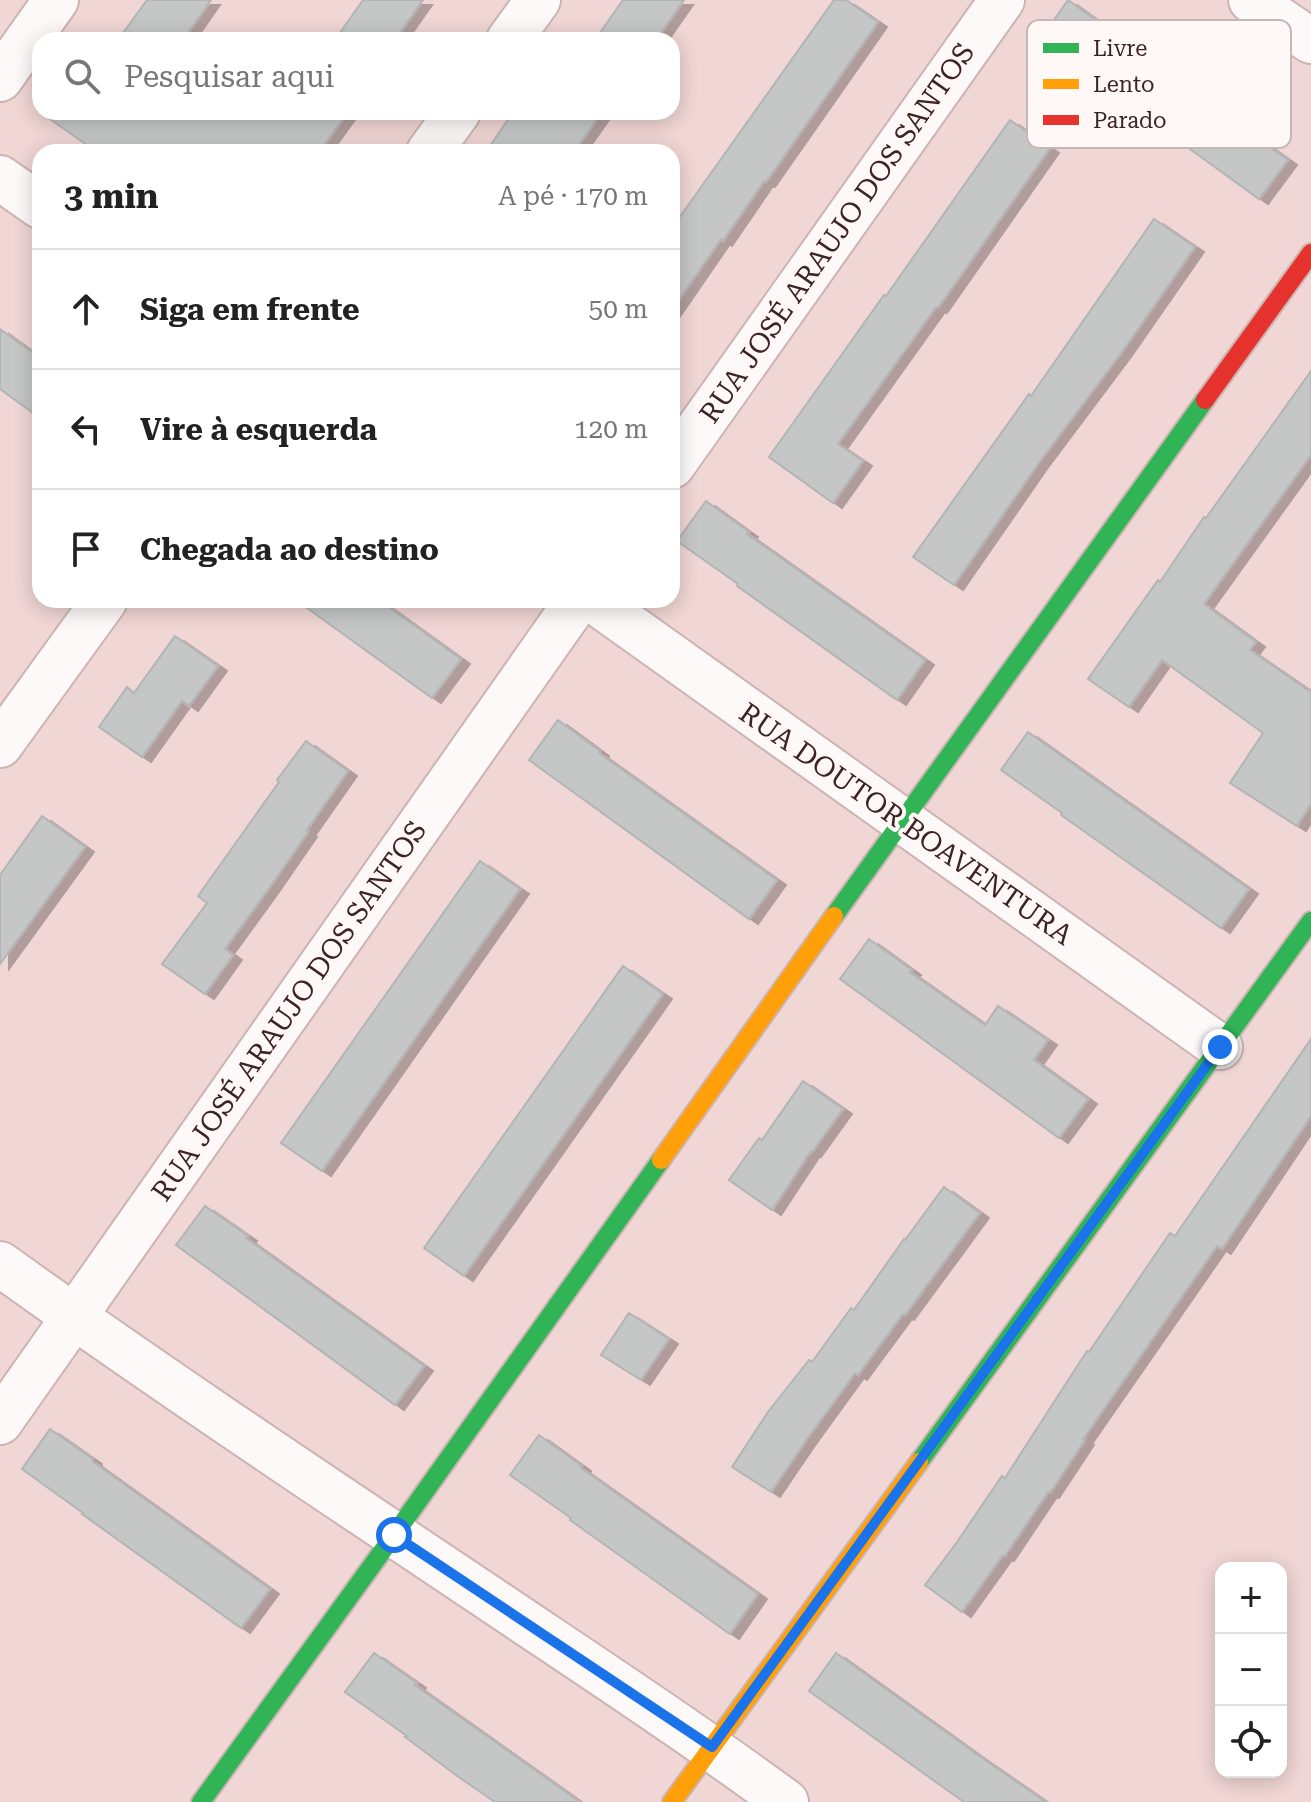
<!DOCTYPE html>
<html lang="pt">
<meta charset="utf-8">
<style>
:root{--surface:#fff;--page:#f2f2f2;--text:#222;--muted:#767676;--line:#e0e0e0}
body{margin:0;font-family:"Roboto Serif",serif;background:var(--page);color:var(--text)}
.controls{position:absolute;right:24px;bottom:24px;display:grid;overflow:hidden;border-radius:16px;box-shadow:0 4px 20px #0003}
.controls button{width:72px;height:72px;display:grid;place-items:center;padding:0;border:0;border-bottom:2px solid var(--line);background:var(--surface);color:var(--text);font:40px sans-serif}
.stop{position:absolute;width:24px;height:24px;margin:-18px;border:6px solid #1a73e8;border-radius:50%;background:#fff}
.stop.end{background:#1a73e8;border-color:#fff;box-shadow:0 2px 8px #0008}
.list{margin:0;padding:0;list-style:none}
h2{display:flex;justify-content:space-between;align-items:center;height:104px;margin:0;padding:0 32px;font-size:34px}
h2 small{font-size:26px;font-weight:400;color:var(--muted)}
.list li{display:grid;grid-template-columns:52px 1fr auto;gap:24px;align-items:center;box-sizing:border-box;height:120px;padding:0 32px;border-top:2px solid var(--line)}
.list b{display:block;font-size:30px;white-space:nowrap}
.list em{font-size:26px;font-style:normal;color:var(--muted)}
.icon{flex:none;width:44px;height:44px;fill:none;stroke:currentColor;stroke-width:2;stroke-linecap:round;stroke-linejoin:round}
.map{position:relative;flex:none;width:1311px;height:1802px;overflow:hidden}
.search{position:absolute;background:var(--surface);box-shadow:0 4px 20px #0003;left:32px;top:32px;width:648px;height:88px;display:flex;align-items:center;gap:20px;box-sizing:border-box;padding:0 28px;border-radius:24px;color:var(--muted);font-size:30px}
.panel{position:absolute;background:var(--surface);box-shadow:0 4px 20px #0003;left:32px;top:144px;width:648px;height:464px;border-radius:24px}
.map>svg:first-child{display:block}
.building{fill:#c5c7c7;stroke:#b2b4b5;stroke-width:2;filter:url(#shadow)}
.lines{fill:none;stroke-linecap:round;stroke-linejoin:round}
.street-casing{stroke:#cbb4b2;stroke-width:48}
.fast-casing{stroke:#cbb4b2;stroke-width:22}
.slow-casing{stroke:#cbb4b2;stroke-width:22}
.jam-casing{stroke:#cbb4b2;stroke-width:22}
.street{stroke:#fdf9f9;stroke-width:44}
.fast{stroke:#30b455;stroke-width:18}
.slow{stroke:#ff9f0a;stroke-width:18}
.jam{stroke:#e5322d;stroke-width:18}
.route{stroke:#1a73e8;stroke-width:10}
.labels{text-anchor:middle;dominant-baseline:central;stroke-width:8;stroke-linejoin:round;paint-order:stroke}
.street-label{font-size:28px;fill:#3b2423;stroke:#fff8f7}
.key{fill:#fff8f7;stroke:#c4b8b7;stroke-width:2}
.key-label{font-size:22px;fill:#3b2423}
</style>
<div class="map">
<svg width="1311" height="1802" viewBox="0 0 1311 1802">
<defs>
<filter id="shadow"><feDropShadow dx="9" dy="5" stdDeviation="0" flood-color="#0004"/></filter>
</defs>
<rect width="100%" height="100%" fill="#f0d6d4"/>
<g class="building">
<polygon points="147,0 211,0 183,40 118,40"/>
<polygon points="363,0 423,0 395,40 335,40"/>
<polygon points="623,0 684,0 656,40 595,40"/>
<polygon points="834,0 846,0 878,22 766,182 764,181 723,241 721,239 672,310 672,228"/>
<polygon points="1068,0 1111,31 1110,33 1288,160 1259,199 1040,40"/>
<polygon points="40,112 348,112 319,152 97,152"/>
<polygon points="513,112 602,112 574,152 486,152"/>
<polygon points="1010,120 1050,148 938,308 936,307 838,444 863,461 833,503 769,457 884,295 886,296"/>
<polygon points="1154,219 1195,247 1122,352 1038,464 954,585 913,557 1029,394 1031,396"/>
<polygon points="0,329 40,358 40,418 0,389"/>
<polygon points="1311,371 1311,455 1204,604 1256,642 1250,650 1311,692 1311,804 1297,826 1230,783 1263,733 1162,660 1129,707 1088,679 1158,580 1160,582 1204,517 1206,518"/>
<polygon points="706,501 749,532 747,534 925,660 897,700 737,586 738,584 677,541"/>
<polygon points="296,600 379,600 461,659 432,698"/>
<polygon points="175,636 218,666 189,706 182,701 142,757 99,727 127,687 134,693"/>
<polygon points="558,720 600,751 599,753 777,880 749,919 529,760"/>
<polygon points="1028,732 1249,889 1221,928 1061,815 1062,813 1001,770"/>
<polygon points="306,741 348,771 306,831 308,832 270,887 225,949 233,955 205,994 162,964 207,903 198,896 279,782 277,780"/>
<polygon points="42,816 85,847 0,964 0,875"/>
<polygon points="480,861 520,889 322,1171 281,1143"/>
<polygon points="869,939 912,970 910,972 985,1025 998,1006 1048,1040 1034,1060 1088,1099 1059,1138 840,979"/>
<polygon points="623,966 663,994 464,1276 424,1248"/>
<polygon points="1311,1039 1311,1116 1222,1249 1217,1246 1083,1439 1085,1440 1050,1493 1048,1492 1005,1556 1003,1555 962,1612 925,1585 957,1542 1002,1476 1005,1478 1087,1351 1089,1352 1170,1233 1175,1236"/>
<polygon points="803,1081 843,1109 812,1152 811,1151 772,1210 729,1180 759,1138 762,1140"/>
<polygon points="944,1187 980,1213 905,1315 903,1314 858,1375 855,1373 807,1439 771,1492 732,1467 768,1412 809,1360 812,1362 851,1308 854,1310 904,1239 905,1240"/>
<polygon points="205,1206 248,1236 246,1238 307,1282 424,1366 395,1405 176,1245"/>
<polygon points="629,1313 669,1339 641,1380 601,1355"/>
<polygon points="50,1429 93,1459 92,1461 270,1589 241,1628 82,1514 83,1513 22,1469"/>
<polygon points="539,1435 582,1466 581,1468 758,1594 730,1634 570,1520 571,1518 510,1475"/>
<polygon points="374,1653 417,1683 415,1685 580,1802 495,1802 460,1778 405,1737 407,1736 345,1692"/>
<polygon points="836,1653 975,1753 1046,1802 964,1802 940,1785 809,1691"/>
</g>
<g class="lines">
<defs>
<g id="street">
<polyline points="1251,0 1311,41"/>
<polyline points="509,40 538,0"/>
<polyline points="0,79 56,0"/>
<polyline points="429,152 458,112"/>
<polyline points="0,178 40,206"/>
<polyline points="672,466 1002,0"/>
<polyline points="593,600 1220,1047"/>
<polyline points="0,745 105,600"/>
<path d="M0 1264C159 1378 323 1487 486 1596 587 1664 688 1730 786 1802"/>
<polyline points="0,1422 578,600"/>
</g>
<g id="fast">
<polyline points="834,916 1205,400"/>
<polyline points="919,1462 1311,921"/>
<polyline points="201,1802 394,1535 661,1160"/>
</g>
<g id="slow">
<polyline points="661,1160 834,916"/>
<polyline points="672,1802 919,1462"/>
</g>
<polyline id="jam" points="1205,400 1311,253"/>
</defs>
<use href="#street" class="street-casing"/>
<use href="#fast" class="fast-casing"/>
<use href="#slow" class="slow-casing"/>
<use href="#jam" class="jam-casing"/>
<use href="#street" class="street"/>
<use href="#fast" class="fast"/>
<use href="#slow" class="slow"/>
<use href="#jam" class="jam"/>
</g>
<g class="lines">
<polyline class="route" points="394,1535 712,1747 1220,1047"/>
</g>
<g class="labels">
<g class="street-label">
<text transform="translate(837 233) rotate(-55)">RUA JOSÉ ARAUJO DOS SANTOS</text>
<text transform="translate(906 824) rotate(35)">RUA DOUTOR BOAVENTURA</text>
<text transform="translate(289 1011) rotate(-55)">RUA JOSÉ ARAUJO DOS SANTOS</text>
</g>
</g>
<rect x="1027" y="20" width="264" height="128" rx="12" class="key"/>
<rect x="1043" y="43" width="36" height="10" fill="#30b455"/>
<rect x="1043" y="79" width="36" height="10" fill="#ff9f0a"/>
<rect x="1043" y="115" width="36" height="10" fill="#e5322d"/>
<g class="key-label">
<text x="1093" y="56">Livre</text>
<text x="1093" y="92">Lento</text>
<text x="1093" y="128">Parado</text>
</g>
</svg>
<div class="controls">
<button>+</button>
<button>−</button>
<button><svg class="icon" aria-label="locate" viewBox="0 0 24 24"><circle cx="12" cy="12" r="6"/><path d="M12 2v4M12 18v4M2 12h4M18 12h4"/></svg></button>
</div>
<div class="stop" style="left:394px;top:1535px"></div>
<div class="stop end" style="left:1220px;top:1047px"></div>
<div class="search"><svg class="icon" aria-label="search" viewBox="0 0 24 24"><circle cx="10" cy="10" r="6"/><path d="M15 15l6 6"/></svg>Pesquisar aqui</div>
<section class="panel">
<h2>3 min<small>A pé · 170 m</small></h2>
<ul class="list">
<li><svg class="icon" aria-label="ahead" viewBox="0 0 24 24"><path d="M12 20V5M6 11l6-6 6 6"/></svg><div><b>Siga em frente</b></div><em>50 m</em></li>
<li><svg class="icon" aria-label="left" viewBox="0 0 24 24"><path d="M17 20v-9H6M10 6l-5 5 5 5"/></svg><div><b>Vire à esquerda</b></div><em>120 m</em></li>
<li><svg class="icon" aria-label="arrive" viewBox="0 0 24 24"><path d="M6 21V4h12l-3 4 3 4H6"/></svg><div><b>Chegada ao destino</b></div></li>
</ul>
</section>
</div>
